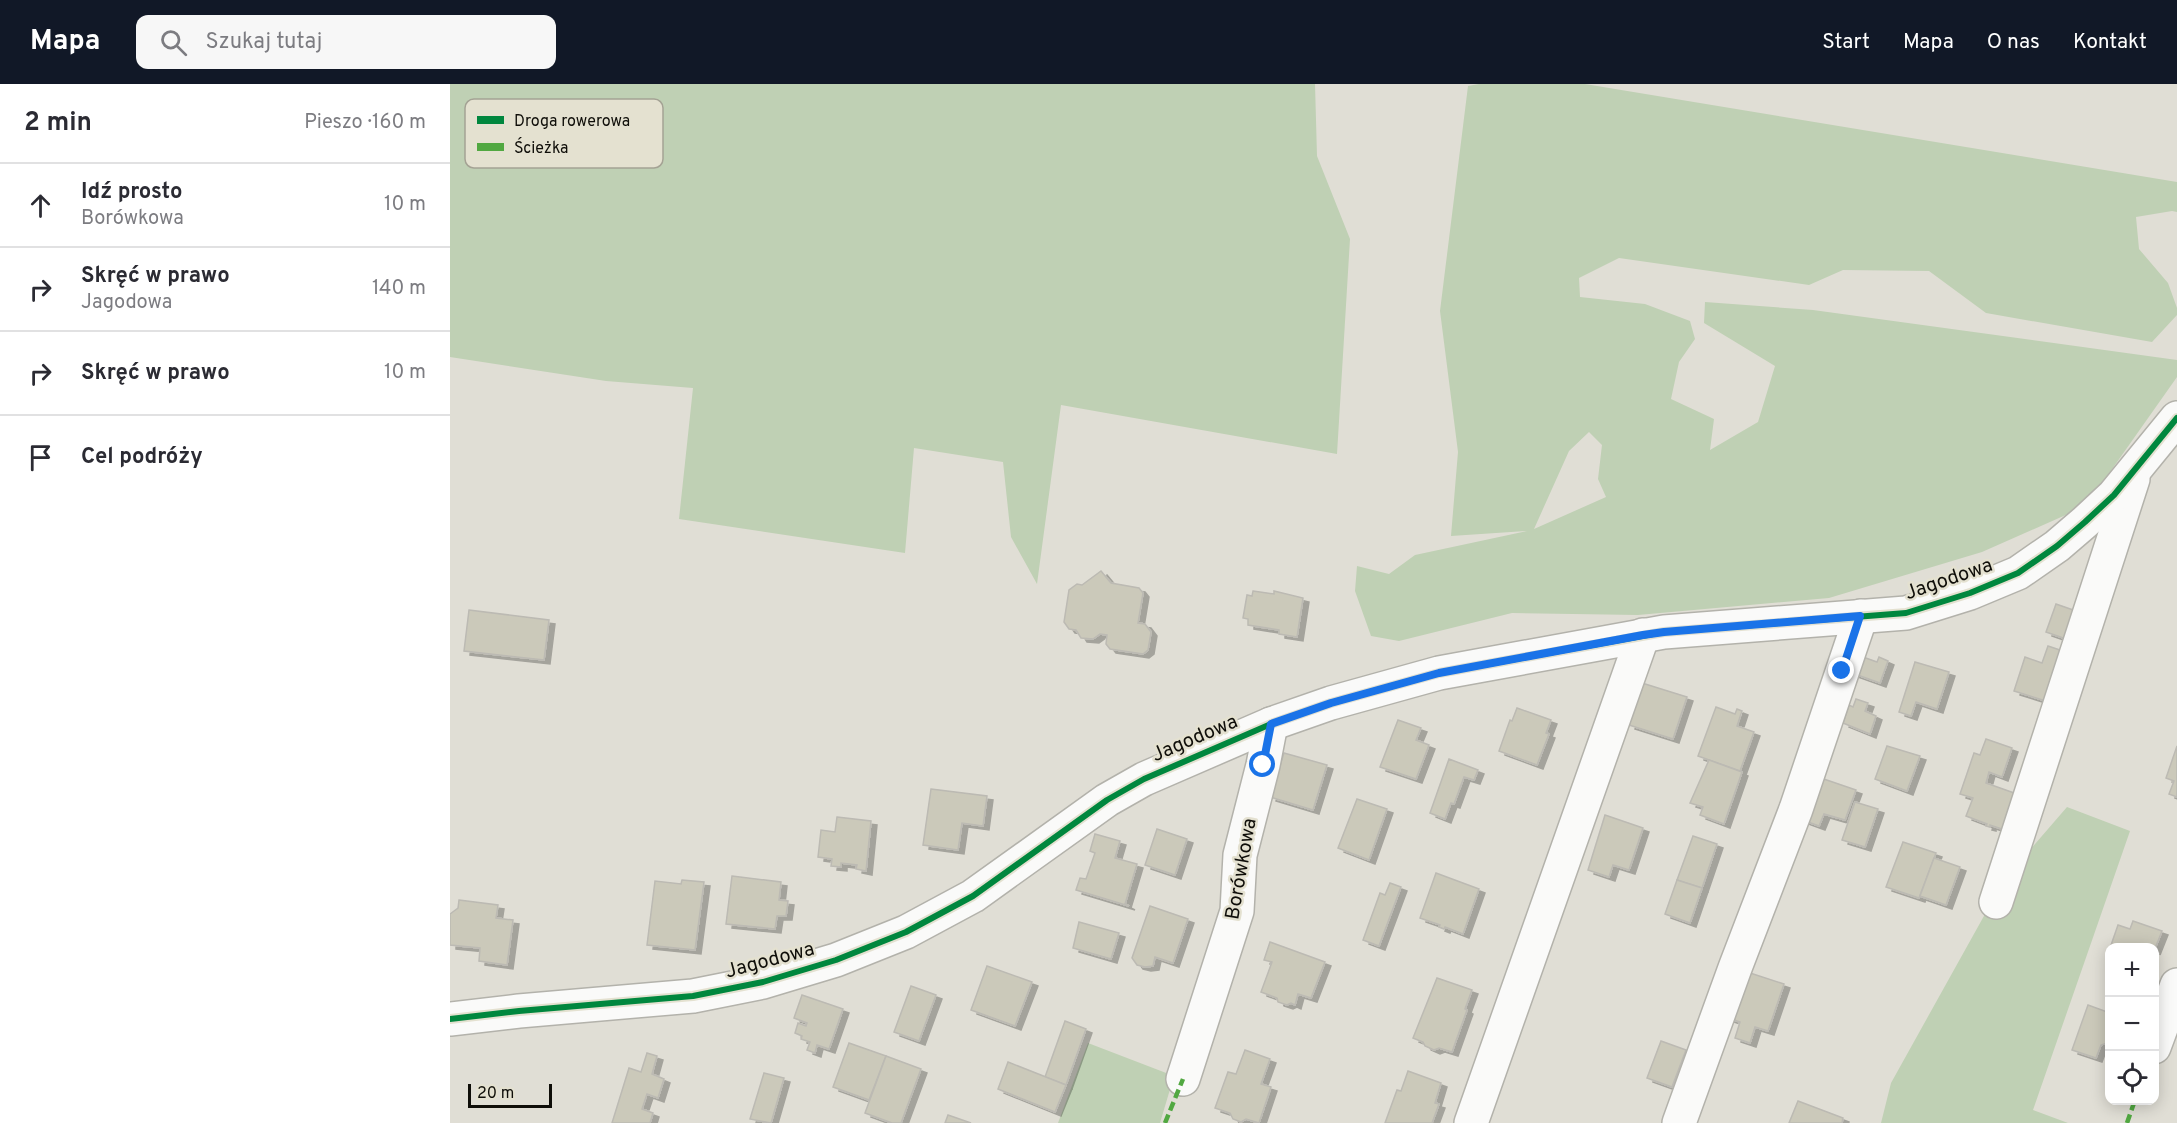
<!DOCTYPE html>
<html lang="pl">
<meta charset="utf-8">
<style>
:root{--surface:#fff;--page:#f7f7f7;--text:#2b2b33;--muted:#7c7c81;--line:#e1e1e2;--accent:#111827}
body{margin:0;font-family:Overpass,sans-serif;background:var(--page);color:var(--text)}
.controls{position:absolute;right:18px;bottom:18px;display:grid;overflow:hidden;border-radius:12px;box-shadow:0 3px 15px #0003}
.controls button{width:54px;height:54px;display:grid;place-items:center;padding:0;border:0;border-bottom:2px solid var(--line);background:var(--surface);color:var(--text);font:30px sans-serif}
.scale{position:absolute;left:18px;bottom:15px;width:84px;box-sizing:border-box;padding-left:6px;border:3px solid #0f0e09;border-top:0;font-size:16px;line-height:21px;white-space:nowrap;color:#0f0e09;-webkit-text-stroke:4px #e4e1d0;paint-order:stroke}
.stop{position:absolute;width:18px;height:18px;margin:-14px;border:4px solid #1a73e8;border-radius:50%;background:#fff}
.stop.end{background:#1a73e8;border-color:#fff;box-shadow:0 2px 6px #0008}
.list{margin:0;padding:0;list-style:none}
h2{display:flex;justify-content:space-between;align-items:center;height:78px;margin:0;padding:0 24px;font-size:26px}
h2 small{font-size:20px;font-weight:400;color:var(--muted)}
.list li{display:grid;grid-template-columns:39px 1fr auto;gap:18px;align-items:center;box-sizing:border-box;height:84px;padding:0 24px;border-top:2px solid var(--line)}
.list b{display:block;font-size:22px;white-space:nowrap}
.list p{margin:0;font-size:20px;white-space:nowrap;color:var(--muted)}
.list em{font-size:20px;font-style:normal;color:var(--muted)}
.icon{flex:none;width:33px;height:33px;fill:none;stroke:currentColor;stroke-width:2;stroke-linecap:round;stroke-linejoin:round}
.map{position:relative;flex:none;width:1727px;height:1039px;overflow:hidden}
header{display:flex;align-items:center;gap:36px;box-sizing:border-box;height:84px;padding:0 30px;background:var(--accent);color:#fff}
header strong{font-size:28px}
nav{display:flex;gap:33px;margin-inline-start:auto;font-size:21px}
.search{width:420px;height:54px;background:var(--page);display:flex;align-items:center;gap:15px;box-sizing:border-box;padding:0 21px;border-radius:12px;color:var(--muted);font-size:22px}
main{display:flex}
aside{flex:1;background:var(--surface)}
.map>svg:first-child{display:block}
.green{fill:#bfd0b4;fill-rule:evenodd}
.building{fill:#cbc9ba;stroke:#bcbab3;stroke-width:1.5;filter:url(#shadow)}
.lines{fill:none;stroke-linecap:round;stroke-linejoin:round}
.minor-casing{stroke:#b3b2ab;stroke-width:36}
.minor{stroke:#fafaf9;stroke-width:33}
.quiet{stroke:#51a841;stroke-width:4.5;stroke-dasharray:9 4.5;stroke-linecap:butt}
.cycleway-casing{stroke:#e4e1d0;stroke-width:10}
.cycleway{stroke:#00873e;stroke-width:6}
.route{stroke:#1a73e8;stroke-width:8}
.labels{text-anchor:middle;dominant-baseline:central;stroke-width:5;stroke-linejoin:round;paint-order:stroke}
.street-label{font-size:20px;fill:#0f0e09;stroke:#e4e1d0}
.key{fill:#e4e1d0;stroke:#a4a294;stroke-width:1.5}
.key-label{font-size:16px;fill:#0f0e09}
</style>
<header>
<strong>Mapa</strong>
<div class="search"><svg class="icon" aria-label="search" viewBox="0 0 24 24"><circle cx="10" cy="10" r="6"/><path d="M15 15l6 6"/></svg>Szukaj tutaj</div>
<nav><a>Start</a><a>Mapa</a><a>O nas</a><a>Kontakt</a></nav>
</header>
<main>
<aside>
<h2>2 min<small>Pieszo · 160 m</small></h2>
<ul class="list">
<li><svg class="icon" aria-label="ahead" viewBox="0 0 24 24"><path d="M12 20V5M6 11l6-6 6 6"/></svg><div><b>Idź prosto</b><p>Borówkowa</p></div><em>10 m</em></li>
<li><svg class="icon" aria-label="right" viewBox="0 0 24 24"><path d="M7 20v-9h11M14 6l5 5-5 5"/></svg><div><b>Skręć w prawo</b><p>Jagodowa</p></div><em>140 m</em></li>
<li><svg class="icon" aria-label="right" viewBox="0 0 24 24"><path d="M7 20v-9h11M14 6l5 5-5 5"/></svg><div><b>Skręć w prawo</b></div><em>10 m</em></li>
<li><svg class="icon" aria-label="arrive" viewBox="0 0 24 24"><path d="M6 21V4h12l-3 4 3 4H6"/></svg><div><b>Cel podróży</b></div></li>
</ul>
</aside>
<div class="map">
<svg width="1727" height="1039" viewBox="0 0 1727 1039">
<defs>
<filter id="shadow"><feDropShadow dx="6" dy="4" stdDeviation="0" flood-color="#0004"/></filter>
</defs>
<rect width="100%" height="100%" fill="#e0ded5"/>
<g class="green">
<polygon points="0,0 865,0 867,72 900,155 887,370 611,321 587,500 561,453 553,378 464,364 455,469 229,435 243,304 156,297 0,273"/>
<path d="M1029 0H1135L1727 98V128L1722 127 1686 133 1689 165 1718 199 1727 224V231L1702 258 1536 229 1479 187 1393 186 1359 201 1169 174 1129 194 1130 213 1195 220 1240 237 1245 255 1229 278 1221 315 1264 335 1260 366 1308 338 1325 282 1254 239 1255 218 1363 226 1727 276V293L1636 422 1532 468 1379 514 1188 531 1062 529 949 557 921 552 905 507 907 482 939 490 965 471 1077 447 1001 452 1008 368 990 227 1018 2ZM1139 348 1152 361 1148 395 1156 413 1084 445 1119 367Z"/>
<polygon points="1617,723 1680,747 1583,1026 1618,1039 1431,1039 1441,999 1554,796"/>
<polygon points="638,959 724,992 710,1039 608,1039"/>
</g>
<g class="building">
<polygon points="651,487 661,499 689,504 693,509 688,539 695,540 701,548 698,566 693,570 660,565 656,560 657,551 650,550 643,555 631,554 626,546 619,545 614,538 619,506 627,500 632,501"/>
<polygon points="803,507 824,510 824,507 853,514 847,553 829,550 829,546 798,541 798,535 793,534 797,511 802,512"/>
<polygon points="1606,520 1629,528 1619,556 1596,548"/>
<polygon points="19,526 99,536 94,576 14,567"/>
<polygon points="1598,562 1616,568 1599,618 1564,607 1575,573 1592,579"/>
<polygon points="1413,573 1427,578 1429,573 1438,577 1430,599 1399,588"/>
<polygon points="1465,578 1499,588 1487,625 1466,618 1461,632 1449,628"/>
<polygon points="1192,599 1237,613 1223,655 1179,641"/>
<polygon points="1406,615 1418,619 1415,627 1426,632 1420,650 1393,639 1399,621 1403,623"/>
<polygon points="1266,623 1285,630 1287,625 1292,627 1287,642 1304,648 1290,687 1248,672"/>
<polygon points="1067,624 1101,636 1096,649 1099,650 1087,681 1049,667 1060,636 1062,637"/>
<polygon points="948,636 971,644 966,656 979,661 966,695 930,683"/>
<polygon points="1536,655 1562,664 1552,693 1539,688 1536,699 1567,710 1555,746 1540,741 1540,743 1536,742 1537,740 1516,732 1523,714 1510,710 1524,669 1530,671"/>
<polygon points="1437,662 1470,672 1457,707 1425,695"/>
<polygon points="1727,662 1727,713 1719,710 1724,697 1716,694"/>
<polygon points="834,669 877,681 863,726 820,713"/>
<polygon points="999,675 1028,686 1024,696 1014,693 1004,720 1001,719 995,735 980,729"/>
<polygon points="1259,676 1292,688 1274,740 1250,731 1253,723 1240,719"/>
<polygon points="1365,692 1406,706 1395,736 1374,730 1369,742 1350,735"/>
<polygon points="481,705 537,712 533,742 512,739 508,766 473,761"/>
<polygon points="907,715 937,725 919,776 888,764"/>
<polygon points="1405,718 1428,725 1415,763 1392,756"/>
<polygon points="1155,731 1193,744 1179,786 1163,781 1159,793 1138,786"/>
<polygon points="387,733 421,737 416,787 406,785 407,781 391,779 391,783 381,782 382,775 368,773 371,746 385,748"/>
<polygon points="707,745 737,755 725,791 695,781"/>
<polygon points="645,750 670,757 665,774 687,780 675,820 679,822 626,806 630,794 636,795 645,769 640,767"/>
<polygon points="1243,752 1267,760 1252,804 1227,796"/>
<polygon points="1453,758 1486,769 1469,814 1436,803"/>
<polygon points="1484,774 1510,783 1496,821 1470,812"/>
<polygon points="986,789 1029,805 1013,850 995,843 994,845 989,843 990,841 970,834"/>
<polygon points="282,792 331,798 329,816 338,817 336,832 327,832 325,845 276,840"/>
<polygon points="232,796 254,798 245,866 197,861 205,797 231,800"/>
<polygon points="1227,796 1252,804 1240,839 1215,830"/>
<polygon points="940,799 951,803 929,862 913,856 930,809 935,811"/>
<polygon points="9,816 48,821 46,834 63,836 57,881 29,877 30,864 0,861 0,830 8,824"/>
<polygon points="700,822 738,835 723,879 705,873 703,882 695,883 687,881 682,874"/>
<polygon points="1683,837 1712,847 1704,867 1704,864 1660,864 1668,841 1680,845"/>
<polygon points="629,838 669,849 661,875 623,864"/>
<polygon points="820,858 875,878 861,914 848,910 845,921 841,919 837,921 828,918 827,914 811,908 822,878 814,876"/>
<polygon points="537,882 582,898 565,942 521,926"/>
<polygon points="1294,887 1334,900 1318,947 1305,943 1300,959 1285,954 1290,938 1278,934"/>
<polygon points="987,894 1022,906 1015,925 1017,926 1002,968 989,964 984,966 975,962 973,958 963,954"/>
<polygon points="461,902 486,911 469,957 444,948"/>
<polygon points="352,911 393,925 379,965 367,961 365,969 357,966 360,958 351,955 352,952 345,949 348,939 356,942 357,939 344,934"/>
<polygon points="1638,921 1660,929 1660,958 1651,961 1646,974 1622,966"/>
<polygon points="615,937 636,945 616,1001 595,993"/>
<polygon points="1211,957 1236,966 1222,1003 1197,994"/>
<polygon points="399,959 436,972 419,1016 383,1003"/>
<polygon points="795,966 820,975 811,1000 821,1003 809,1039 796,1035 791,1038 783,1035 780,1029 765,1024 778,988 786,990"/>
<polygon points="197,969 207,972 202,990 214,995 208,1014 197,1010 192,1025 203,1029 200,1039 162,1039 179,984 191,988"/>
<polygon points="436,972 471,985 451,1039 442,1039 415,1029"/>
<polygon points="558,978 616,1001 605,1028 548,1005"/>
<polygon points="958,987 991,999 985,1019 989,1020 982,1039 935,1039 947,1006 951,1007"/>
<polygon points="314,989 334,994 321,1039 300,1035"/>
<polygon points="1348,1017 1393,1034 1392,1039 1339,1039"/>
<polygon points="498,1031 521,1039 495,1039"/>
</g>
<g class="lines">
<defs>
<g id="minor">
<polyline points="1546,818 1683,395"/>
<polyline points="0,935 69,927 243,912 313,898 386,876 456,848 523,812 657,716 694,695 821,640 881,619 989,589 1214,548 1456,529 1520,509 1568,489 1607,462 1635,438 1664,411 1727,334"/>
<polyline points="1704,963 1727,901"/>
<polyline points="733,995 787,827 790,771 813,681 821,640"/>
<polyline points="1021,1039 1193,551"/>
<polyline points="1229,1039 1285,884 1346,725 1411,532"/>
</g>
</defs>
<use href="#minor" class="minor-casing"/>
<use href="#minor" class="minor"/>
<g class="quiet">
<polyline points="715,1039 733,995"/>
<polyline points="1677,1039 1685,1016"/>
</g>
<defs>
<polyline id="cycleway" points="0,935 69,927 243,912 313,898 386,876 456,848 523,812 657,716 694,695 821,640 881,619 989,589 1214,548 1456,529 1520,509 1568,489 1607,462 1635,438 1664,411 1727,334"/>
</defs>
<use href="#cycleway" class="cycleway-casing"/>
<use href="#cycleway" class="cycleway"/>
</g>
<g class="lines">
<polyline class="route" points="813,681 821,640 881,619 989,589 1193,551 1214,548 1410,532 1392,587"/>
</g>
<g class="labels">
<g class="street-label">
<text transform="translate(1499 496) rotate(-19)">Jagodowa</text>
<text transform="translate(745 655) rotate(-23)">Jagodowa</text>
<text transform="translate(792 785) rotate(-80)">Borówkowa</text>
<text transform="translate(320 877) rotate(-15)">Jagodowa</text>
</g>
</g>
<rect x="15" y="15" width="198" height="69" rx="9" class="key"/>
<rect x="27" y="32" width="27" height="8" fill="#00873e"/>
<rect x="27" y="59" width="27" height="8" fill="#51a841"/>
<g class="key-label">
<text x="64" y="42">Droga rowerowa</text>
<text x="64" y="69">Ścieżka</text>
</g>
</svg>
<div class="controls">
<button>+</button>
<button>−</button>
<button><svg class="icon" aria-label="locate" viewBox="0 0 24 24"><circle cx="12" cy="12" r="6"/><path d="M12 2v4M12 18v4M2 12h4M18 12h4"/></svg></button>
</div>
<div class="scale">20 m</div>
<div class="stop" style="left:813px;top:681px"></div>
<div class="stop end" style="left:1392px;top:587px"></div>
</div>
</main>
